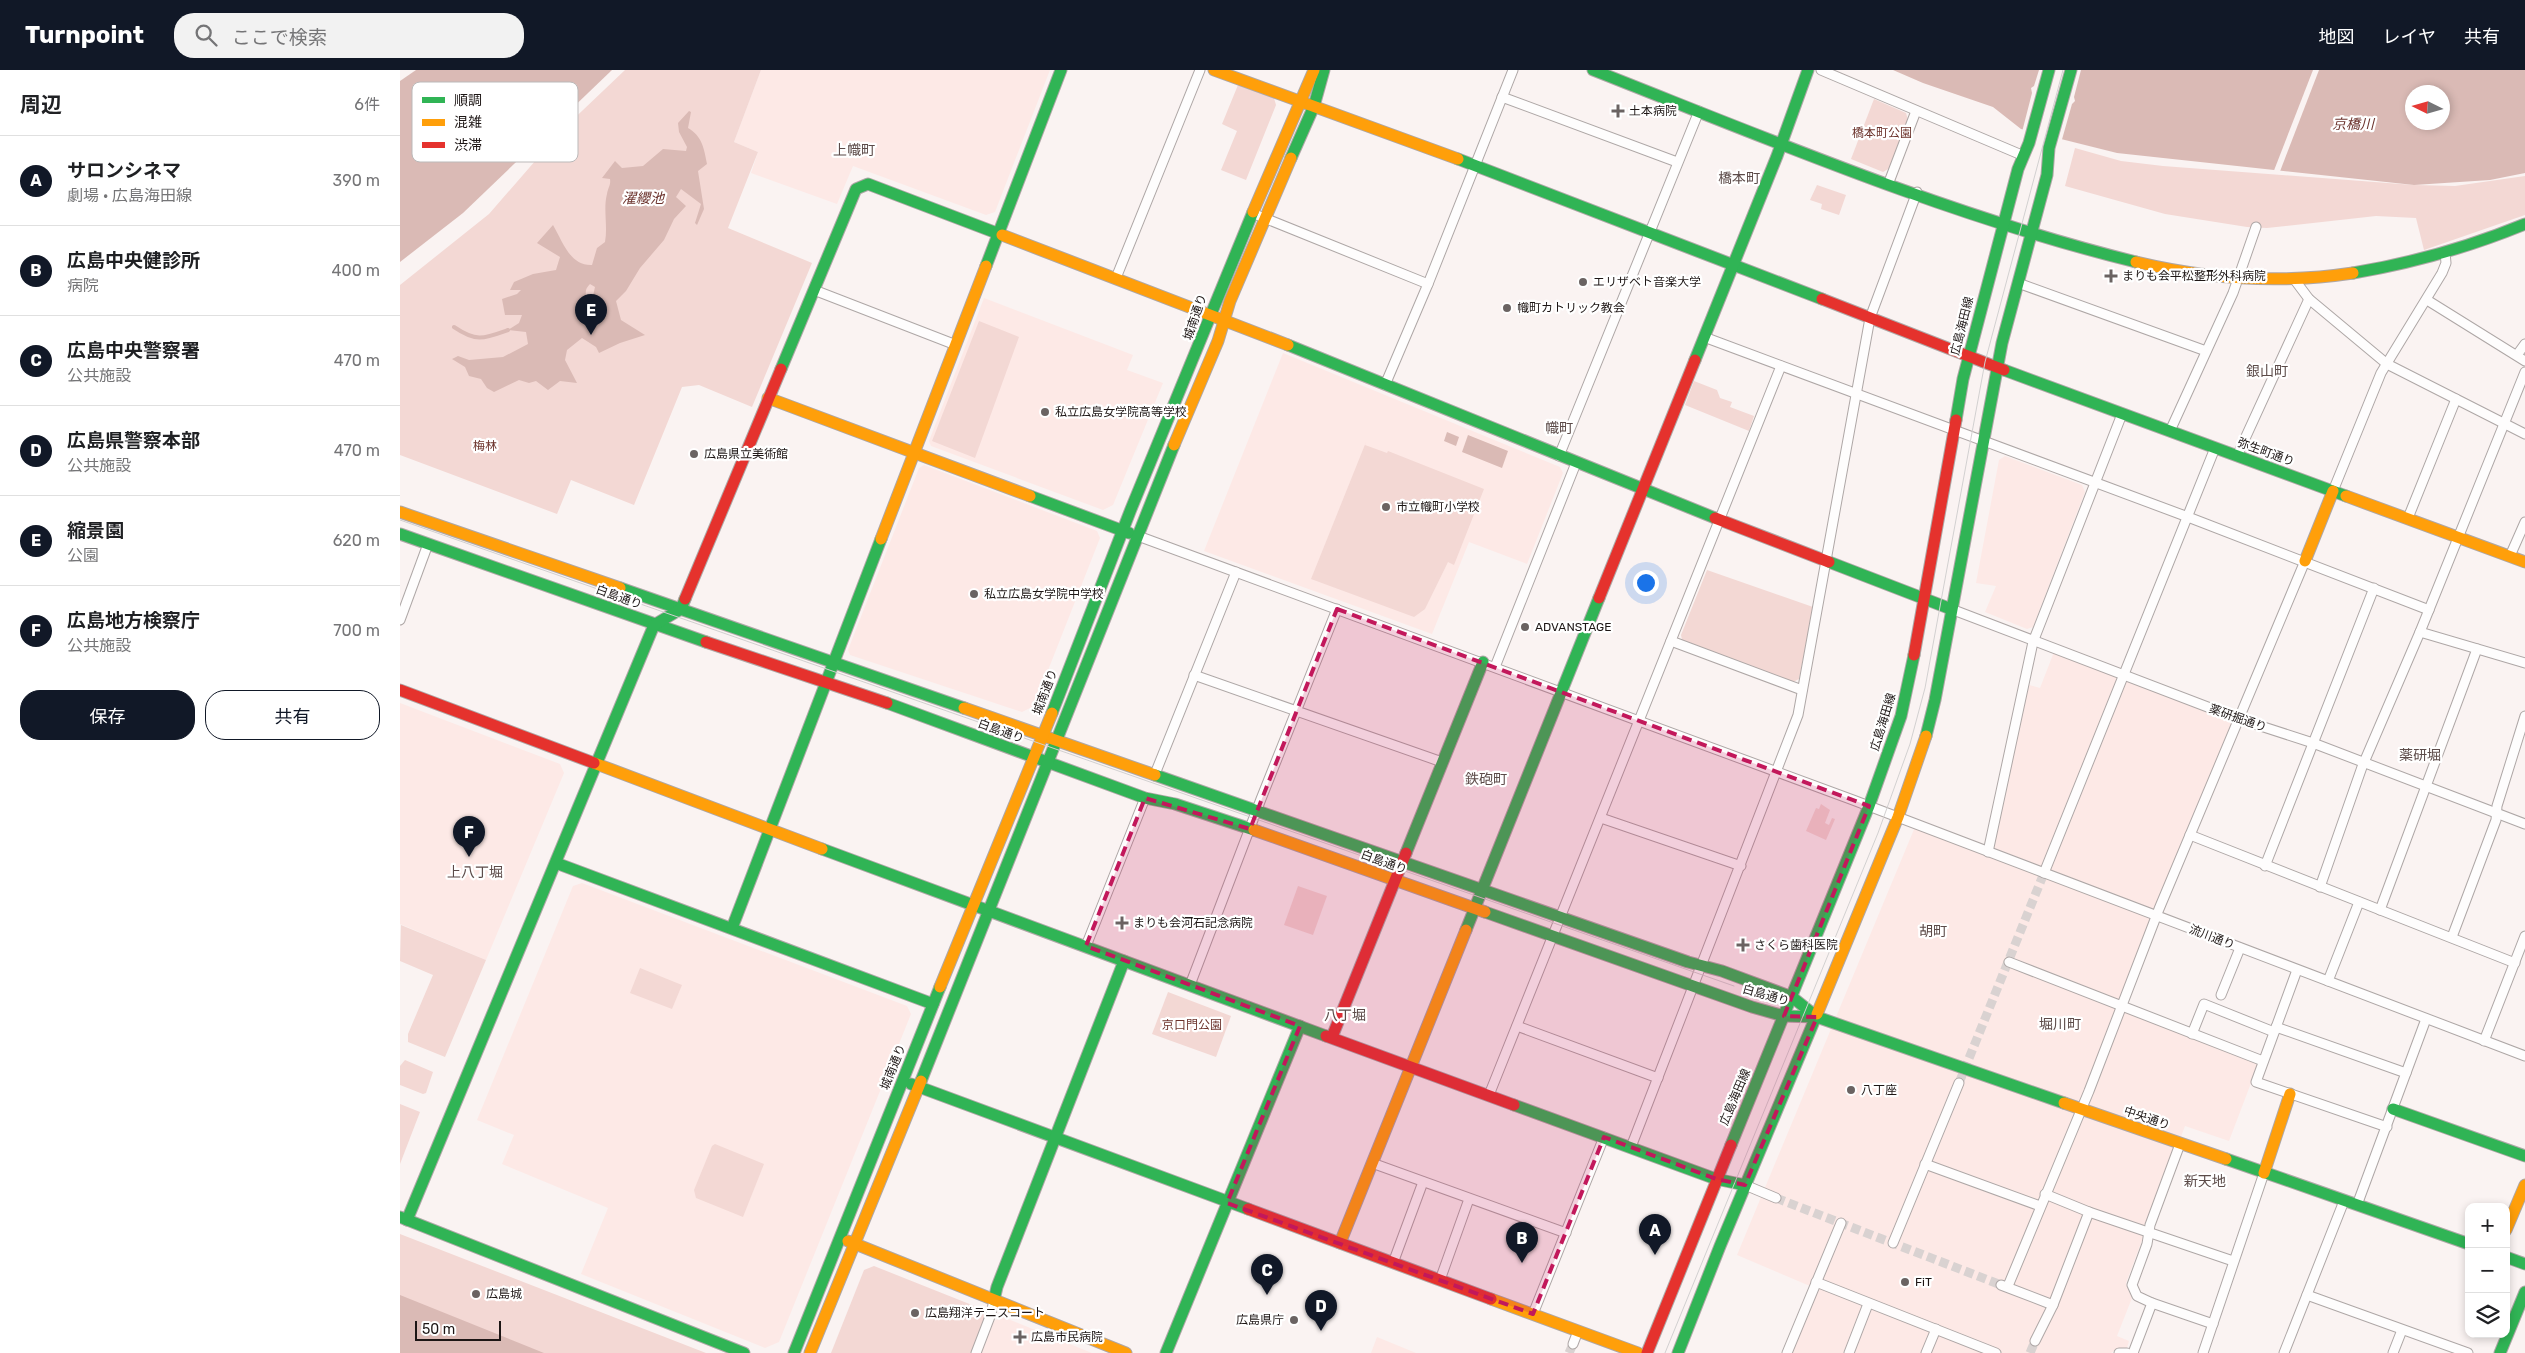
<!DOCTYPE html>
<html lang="ja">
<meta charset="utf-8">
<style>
:root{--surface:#fff;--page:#f2f2f2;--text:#202124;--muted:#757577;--line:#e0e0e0;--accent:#111827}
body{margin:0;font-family:Rubik,"Noto Sans JP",sans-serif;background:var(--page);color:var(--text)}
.controls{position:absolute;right:15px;bottom:15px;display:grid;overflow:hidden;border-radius:10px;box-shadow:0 2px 8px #0003}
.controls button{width:45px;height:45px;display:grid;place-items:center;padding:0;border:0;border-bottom:1px solid var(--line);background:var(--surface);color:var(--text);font:25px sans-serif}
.compass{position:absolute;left:2005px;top:15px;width:45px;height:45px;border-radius:50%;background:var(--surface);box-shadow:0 2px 8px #0003;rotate:275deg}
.scale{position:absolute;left:15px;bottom:12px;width:86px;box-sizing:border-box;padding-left:5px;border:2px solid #1d1615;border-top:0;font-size:14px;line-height:18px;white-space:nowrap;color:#1d1615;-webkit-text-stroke:4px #fff;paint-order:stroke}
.you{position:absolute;left:1245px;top:512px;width:18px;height:18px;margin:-12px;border:4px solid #fff;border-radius:50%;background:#1a73e8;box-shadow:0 0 0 8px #1a73e833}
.badge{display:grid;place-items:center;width:32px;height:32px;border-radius:50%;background:var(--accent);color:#fff;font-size:16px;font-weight:700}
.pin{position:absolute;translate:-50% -41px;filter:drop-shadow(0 1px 2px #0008)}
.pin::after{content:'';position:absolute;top:26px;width:18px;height:15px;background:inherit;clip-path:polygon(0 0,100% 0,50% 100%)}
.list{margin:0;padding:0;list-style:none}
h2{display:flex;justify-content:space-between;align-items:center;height:65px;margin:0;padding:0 20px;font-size:21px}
h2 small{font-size:16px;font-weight:400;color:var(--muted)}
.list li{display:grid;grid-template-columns:32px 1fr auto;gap:15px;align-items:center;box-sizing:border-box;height:90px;padding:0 20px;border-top:1px solid var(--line)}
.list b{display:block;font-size:19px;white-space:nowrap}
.list p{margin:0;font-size:16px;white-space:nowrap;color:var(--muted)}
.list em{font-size:16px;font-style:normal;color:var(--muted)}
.actions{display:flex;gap:10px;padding:15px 20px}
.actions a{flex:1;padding:11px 0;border:1px solid var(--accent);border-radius:20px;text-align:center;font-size:18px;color:var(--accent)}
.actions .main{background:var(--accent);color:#fff}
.icon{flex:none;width:28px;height:28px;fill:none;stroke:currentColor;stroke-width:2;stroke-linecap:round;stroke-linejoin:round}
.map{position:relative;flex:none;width:2125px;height:1283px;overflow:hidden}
header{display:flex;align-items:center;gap:30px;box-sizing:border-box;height:70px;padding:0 25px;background:var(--accent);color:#fff}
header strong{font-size:24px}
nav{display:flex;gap:28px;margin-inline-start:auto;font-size:18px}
.search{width:350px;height:45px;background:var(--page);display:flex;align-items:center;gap:12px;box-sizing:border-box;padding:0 18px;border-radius:20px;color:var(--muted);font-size:19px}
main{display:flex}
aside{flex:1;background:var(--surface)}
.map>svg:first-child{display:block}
.built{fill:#fde9e6}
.green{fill:#f3d8d4}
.water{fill:#dabab5;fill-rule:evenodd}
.pier{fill:#faf3f2}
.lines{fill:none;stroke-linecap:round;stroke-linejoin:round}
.stream{stroke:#dabab5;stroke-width:4}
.street-tunnel{stroke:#d9d2d1;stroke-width:9;stroke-dasharray:9 4.5;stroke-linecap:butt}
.street-casing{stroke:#aea7a6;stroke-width:11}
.fast-casing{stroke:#aea7a6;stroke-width:13}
.slow-casing{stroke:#aea7a6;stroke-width:13}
.jam-casing{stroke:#aea7a6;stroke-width:13}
.street{stroke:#fefdfd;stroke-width:9}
.fast{stroke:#30b455;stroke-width:11}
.slow{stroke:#ff9f0a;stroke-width:11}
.jam{stroke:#e5322d;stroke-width:11}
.tram{stroke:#d2d0d0;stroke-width:1}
.marked{fill:#c2185b;fill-opacity:0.2;stroke:#c2185b;stroke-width:4;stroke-dasharray:10 6;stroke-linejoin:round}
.poi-dot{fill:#6a6362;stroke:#fff;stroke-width:2}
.labels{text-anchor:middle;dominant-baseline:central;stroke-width:4.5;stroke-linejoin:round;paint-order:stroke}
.poi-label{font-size:12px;fill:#1d1615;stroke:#fff;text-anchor:start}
.park-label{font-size:12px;fill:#6d342d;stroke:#fff}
.street-label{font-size:12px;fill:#1d1615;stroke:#fff}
.water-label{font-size:14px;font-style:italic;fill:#6b322c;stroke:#fff}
.neighbourhood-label{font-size:14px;fill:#5c4b49;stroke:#fff}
.key{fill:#fff;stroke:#bbb9b9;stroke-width:1}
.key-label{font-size:14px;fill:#1d1615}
</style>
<header>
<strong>Turnpoint</strong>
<div class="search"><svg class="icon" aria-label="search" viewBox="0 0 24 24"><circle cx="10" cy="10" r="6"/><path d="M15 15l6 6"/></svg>ここで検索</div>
<nav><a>地図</a><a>レイヤ</a><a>共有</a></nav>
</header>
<main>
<aside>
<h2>周辺<small>6件</small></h2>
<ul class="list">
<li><span class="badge">A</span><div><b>サロンシネマ</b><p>劇場 · 広島海田線</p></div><em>390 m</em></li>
<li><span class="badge">B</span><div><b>広島中央健診所</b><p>病院</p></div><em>400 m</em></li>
<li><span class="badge">C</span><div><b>広島中央警察署</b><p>公共施設</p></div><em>470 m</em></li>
<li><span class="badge">D</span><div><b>広島県警察本部</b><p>公共施設</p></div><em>470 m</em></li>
<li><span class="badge">E</span><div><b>縮景園</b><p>公園</p></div><em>620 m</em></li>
<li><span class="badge">F</span><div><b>広島地方検察庁</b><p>公共施設</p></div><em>700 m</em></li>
</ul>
<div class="actions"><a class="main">保存</a><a>共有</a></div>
</aside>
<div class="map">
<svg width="2125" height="1283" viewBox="0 0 2125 1283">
<rect width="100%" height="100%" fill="#faf3f2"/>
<g class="built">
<polygon points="361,0 650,0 595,142 586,145 453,96 437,134 351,103 358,82 334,72"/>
<polygon points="584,228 733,285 727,300 763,313 713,435 703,440 531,376 529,371"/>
<polygon points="883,283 1160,397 1163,403 1127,494 1069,472 1032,564 804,481"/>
<polygon points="1605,386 1682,415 1685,422 1633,557 1627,559 1585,542 1596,516 1576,513 1599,390"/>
<polygon points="524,395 697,461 700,468 634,636 622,642 450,585 448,580 519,398"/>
<polygon points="1654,582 1836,650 1719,937 1859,992 1829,1071 1785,1056 1726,1213 1732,1228 1717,1266 1729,1271 1727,1278 1718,1278 1711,1283 1390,1283 1417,1219 1337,1185 1515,757 1590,785 1629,615 1640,618"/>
<polygon points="0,633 160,694 164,703 86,890 0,854"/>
<polygon points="182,813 507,936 511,944 379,1272 365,1278 181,1204 208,1138 102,1094 114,1065 77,1050 173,816"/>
<polygon points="603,1247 692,1283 581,1283 594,1251"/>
<polygon points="977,1267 1016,1283 971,1283"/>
</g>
<g class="green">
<polygon points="225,0 361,0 334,72 358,82 328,158 412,193 352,337 299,315 282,317 234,435 171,410 157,444 0,385 0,215 89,144 162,60"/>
<polygon points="838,15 874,28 876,35 846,110 821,100 837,61 822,54"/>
<polygon points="1474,29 1506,43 1508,50 1490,98 1483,102 1451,89"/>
<polygon points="1675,78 1721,91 1763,96 2014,115 2055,116 2125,106 2125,145 2024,180 2016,148 1976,146 1867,158 1847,157 1765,144 1665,116"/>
<polygon points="1417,115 1446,125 1439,145 1421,139 1422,134 1410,130"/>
<polygon points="579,251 619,267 575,388 532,371"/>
<polygon points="1294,311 1317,320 1320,328 1332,332 1330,337 1354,346 1349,361 1285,335"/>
<polygon points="966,372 965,375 987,383 988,381 1084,419 1054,495 1048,492 1025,539 1014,547 911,509"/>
<polygon points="1307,500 1413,537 1399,609 1393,612 1282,570 1281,565"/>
<polygon points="1421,734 1430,740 1425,753 1429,755 1432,748 1435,749 1426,770 1406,761 1416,738 1419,739"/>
<polygon points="898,816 927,826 913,865 884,855"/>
<polygon points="1,855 86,890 45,987 8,972 8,964 33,905 0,891"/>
<polygon points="240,898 282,915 272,939 230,923"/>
<polygon points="768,922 831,946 816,987 752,964"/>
<polygon points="5,990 33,1002 26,1023 23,1024 0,1015 0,996"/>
<polygon points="0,1034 20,1042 0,1094"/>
<polygon points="315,1074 364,1094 343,1147 296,1128 294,1120 312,1076"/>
<polygon points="0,1164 306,1283 0,1283"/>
<polygon points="474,1196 582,1239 585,1246 571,1283 431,1283 464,1200"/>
</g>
<g class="water">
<polygon points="16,0 212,0 63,143 0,192 0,11"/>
<path d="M1493 0H2125V103L2090 110 2014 115 1717 83 1621 59 1593 37 1523 13ZM2012 22H2042V52H2012Z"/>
<path d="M289 41 291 42 288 58C302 66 304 78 307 94L298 101 304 139 297 155 295 153 301 134 281 119 276 127 286 136 274 149 264 170 240 198 226 221 216 231 221 250 245 265 220 273 199 283 196 277 182 268 167 280 165 290 177 313 160 311 148 320 136 311 129 313 119 310 94 322 87 318 81 309 69 306 65 297 52 289 58 286 69 290 103 287 128 274 126 262 108 260 119 253 122 245H105L102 229 117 224 121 220H110L114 212 133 204 156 200 160 187 137 173 153 155C163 172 170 196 192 195L197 178 205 172C208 156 203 139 207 124 208 118 211 115 210 109L202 108 215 91 222 98 243 96 263 79 286 81 287 77 279 62 278 53ZM190 214 195 217 192 230 187 229C185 222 185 219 190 214Z"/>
<polygon points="1047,362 1059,367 1056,376 1044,371"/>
<polygon points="1068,365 1108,381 1102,398 1062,382"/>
<polygon points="0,1225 144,1283 0,1283"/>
</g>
<g class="pier">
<polygon points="1639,0 1681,0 1674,27 1675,31 1672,34 1661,73 1622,62 1632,23 1631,18 1634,16"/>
<polygon points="1913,0 1919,0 1879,104 1873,103"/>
</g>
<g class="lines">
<path class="stream" d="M54 257C76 272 83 269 108 260"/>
<g class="street-tunnel">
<polyline points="1559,1013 1644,803"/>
<polyline points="1376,1128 1601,1215"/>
<polyline points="1169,1283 1173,1274"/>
<polyline points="1630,1283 1635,1271"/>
</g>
<defs>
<g id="street">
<polyline points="1421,0 1624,86"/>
<polyline points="1102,27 1277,92"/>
<polyline points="1489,112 1516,41"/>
<polyline points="852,143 1028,214"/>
<polyline points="716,208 800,0"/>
<polyline points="1894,209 1909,229 1987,294 2125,364"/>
<polyline points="1618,213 1806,281"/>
<polyline points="414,220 556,275"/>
<polyline points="2027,230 2125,291"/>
<polyline points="1304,267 1788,447 2029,540"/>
<polyline points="2117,285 2125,274"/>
<polyline points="985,315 1028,214 1113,0"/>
<polyline points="1770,361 1833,223 1856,157"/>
<polyline points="1159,386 1299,41"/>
<polyline points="1837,386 1909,229"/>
<polyline points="1933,421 1981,303 2042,203 2046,193 2045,182"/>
<polyline points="2008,448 2056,329"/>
<polyline points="738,466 1453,730 2125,986"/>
<polyline points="2110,486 2125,452"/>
<polyline points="1551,539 1839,649 1913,673 2125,754"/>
<polyline points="0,550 28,474"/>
<polyline points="2020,562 2125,593"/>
<polyline points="1271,571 1402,620"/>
<polyline points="1095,597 1176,393"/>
<polyline points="794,605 1042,692"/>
<polyline points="755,704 836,502"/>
<polyline points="1201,748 1341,796"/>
<polyline points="1790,765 2115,893"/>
<polyline points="1588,782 1633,572 1722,344"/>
<polyline points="1865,796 1974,518"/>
<polyline points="1644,803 1815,378"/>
<polyline points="1920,817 1962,697 2020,562 2125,302"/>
<polyline points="1980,840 2077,579"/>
<polyline points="2052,867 2096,750 2097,736 2125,646"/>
<polyline points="686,876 745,728"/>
<polyline points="1609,892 1863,991"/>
<polyline points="1897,900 1856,1012 1987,1057"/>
<polyline points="1928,911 1959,832"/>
<polyline points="790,915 861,729 937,539"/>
<polyline points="1821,925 1840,878"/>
<polyline points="1117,956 1258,1008"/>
<polyline points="1876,957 2006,1003"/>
<polyline points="1792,964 1804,934 1874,962"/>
<polyline points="2084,971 2125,866"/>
<polyline points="1089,1025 1381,296"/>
<polyline points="1231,1077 1398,645 1470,248 1517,122"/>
<polyline points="972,1093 1166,1163"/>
<polyline points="1525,1094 1640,1136"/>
<polyline points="1345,1115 1376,1128"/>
<polyline points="1645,1124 1689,1142 1833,1191"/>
<polyline points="1957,1135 2026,949"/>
<polyline points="1493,1173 1559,1013"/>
<polyline points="993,1193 1023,1112"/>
<polyline points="1040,1210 1069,1129"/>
<polyline points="1416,1212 1596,1283"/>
<polyline points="1601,1215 1653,1235"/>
<polyline points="1608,1216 1689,1021 1759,839 1905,491"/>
<polyline points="1907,1225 2068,1283"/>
<polyline points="1752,1233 1737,1226 1732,1215 1747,1174 1750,1155 1780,1074"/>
<polyline points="1133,1244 1204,1067"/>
<polyline points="1635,1271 1653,1235 1689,1142"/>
<polyline points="1173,1274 1178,1261"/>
<polyline points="576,1283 591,1244 594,1230"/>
<polyline points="1387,1283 1441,1153"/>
<polyline points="1449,1283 1468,1234"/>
<polyline points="1526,1283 1536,1259"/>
<polyline points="1719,1283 1727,1283"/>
<polyline points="1733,1283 1752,1233 1813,1254"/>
<polyline points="1803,1283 1864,1103"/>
<polyline points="1884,1283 1944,1131"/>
<polyline points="1993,1283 2002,1260"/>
</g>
<g id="fast">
<path d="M1193 0C1371 70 1550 146 1736 192"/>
<polyline points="891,88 914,36 924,0"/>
<polyline points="1058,89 1422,229"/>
<polyline points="586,196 661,0"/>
<path d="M1953 203C2013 193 2069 177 2125 154"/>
<polyline points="888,275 1315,448"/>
<polyline points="1295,290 1377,86 1408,0"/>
<polyline points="381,299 456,119 468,114 602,165"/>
<polyline points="1604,300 1946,426"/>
<polyline points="1556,350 1563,309 1618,99 1629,73 1649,0"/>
<polyline points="630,426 729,463"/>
<polyline points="0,464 306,572"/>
<polyline points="1429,492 1551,539"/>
<polyline points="220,518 564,638"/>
<polyline points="487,633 745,728 775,734 854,760"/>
<polyline points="652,643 731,439 853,142"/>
<polyline points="1526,666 1535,630 1602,273 1647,105 1649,78 1671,0"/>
<polyline points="755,705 1288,892 1322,901 1392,927 1417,947"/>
<polyline points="422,779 926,966"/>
<polyline points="1006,783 1083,592"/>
<polyline points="156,793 533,934"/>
<polyline points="1085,842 1352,937 1384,946 1417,947 1664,1033"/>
<polyline points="332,858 481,469"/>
<polyline points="1066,860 1199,528"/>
<polyline points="521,1011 774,375"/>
<polyline points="511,1014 848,1139"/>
<polyline points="1114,1035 1316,1109 1345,1115"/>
<polyline points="1993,1039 2125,1086"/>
<polyline points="1331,1075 1469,736 1501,646 1514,585"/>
<polyline points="1826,1089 2069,1174"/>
<polyline points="0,1147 344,1283"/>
<polyline points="7,1150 254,555 281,539 285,529"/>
<polyline points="2106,1187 2125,1194"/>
<polyline points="594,1230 597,1217 724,891"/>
<polyline points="394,1283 540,917"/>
<polyline points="766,1283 900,956"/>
<polyline points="1278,1283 1320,1176 1417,944"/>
<polyline points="2100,1283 2125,1222"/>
</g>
<g id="slow">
<polyline points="814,0 1058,89"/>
<polyline points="853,142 914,0"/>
<polyline points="602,165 888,275"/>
<path d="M1736 192C1807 209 1880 214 1953 203"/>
<polyline points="368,328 630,426"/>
<polyline points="774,375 818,271 830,231 891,88"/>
<polyline points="1946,426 2125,492"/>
<polyline points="0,442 220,518"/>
<polyline points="481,469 586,196"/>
<polyline points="1905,491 1933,421"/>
<polyline points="564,638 755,705"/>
<polyline points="194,693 422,779"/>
<polyline points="854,760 1085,842"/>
<polyline points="540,917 652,643"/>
<polyline points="1417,944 1498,747 1526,666"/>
<polyline points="1664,1033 1826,1089"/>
<polyline points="1864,1103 1890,1024"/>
<polyline points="2106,1160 2125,1115"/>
<polyline points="448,1171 726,1283"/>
<polyline points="940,1173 1066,860"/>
<polyline points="1091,1229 1238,1283"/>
<polyline points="410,1283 521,1011"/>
</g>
<g id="jam">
<polyline points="1422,229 1604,300"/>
<polyline points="1315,448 1429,492"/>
<polyline points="1199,528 1295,290"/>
<polyline points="285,529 381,299"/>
<polyline points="306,572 487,633"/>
<polyline points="1514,585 1556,350"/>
<polyline points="0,620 194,693"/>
<polyline points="926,966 1114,1035"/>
<polyline points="932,967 1006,783"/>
<polyline points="848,1139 1091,1229"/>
<polyline points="1247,1283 1331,1075"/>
</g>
</defs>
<use href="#street" class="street-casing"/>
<use href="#fast" class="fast-casing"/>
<use href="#slow" class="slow-casing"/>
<use href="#jam" class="jam-casing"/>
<use href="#street" class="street"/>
<use href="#fast" class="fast"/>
<use href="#slow" class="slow"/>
<use href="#jam" class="jam"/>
<g class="tram">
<polyline points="0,450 1334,916"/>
<polyline points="1265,1283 1478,763 1510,674 1525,618 1585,292 1663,0"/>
</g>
</g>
<path class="marked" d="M937 539 1469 736 1384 946 1417 947 1345 1115 1316 1109 1204 1067 1133 1244 827 1133 900 956 686 876 745 728 850 759Z"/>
<g class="poi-dot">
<path d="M1215.5 33.5h5v5h5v5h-5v5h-5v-5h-5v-5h5z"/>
<path d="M1708.5 198.5h5v5h5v5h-5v5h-5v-5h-5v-5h5z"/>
<circle cx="1183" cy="212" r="5"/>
<circle cx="1107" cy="238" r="5"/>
<circle cx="645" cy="342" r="5"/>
<circle cx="294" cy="384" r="5"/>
<circle cx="986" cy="437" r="5"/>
<circle cx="574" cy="524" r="5"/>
<circle cx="1125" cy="557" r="5"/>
<path d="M719.5 845.5h5v5h5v5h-5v5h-5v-5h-5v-5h5z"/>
<path d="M1340.5 867.5h5v5h5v5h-5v5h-5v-5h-5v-5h5z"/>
<circle cx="1451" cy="1020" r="5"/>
<circle cx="1505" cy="1212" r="5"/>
<circle cx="76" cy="1224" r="5"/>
<circle cx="515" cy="1243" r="5"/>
<circle cx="894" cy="1250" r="5"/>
<path d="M617.5 1259.5h5v5h5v5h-5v5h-5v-5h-5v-5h5z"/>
</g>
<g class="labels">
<g class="poi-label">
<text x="1229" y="41">土本病院</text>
<text x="1722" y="206">まりも会平松整形外科病院</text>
<text x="1193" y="212">エリザベト音楽大学</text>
<text x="1117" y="238">幟町カトリック教会</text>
<text x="655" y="342">私立広島女学院高等学校</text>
<text x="304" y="384">広島県立美術館</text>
<text x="996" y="437">市立幟町小学校</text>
<text x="584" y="524">私立広島女学院中学校</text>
<text x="1135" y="557">ADVANSTAGE</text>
<text x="733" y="853">まりも会河石記念病院</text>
<text x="1354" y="875">さくら歯科医院</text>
<text x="1461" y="1020">八丁座</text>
<text x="1515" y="1212">FiT</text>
<text x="86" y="1224">広島城</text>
<text x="525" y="1243">広島翔洋テニスコート</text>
<text x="884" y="1250" text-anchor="end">広島県庁</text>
<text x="631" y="1267">広島市民病院</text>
</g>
<g class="park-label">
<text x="1482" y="63">橋本町公園</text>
<text x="85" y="376">梅林</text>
<text x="792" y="955">京口門公園</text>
</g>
<g class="street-label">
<text transform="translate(795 247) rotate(-71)">城南通り</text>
<text transform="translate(1562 256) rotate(-76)">広島海田線</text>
<text transform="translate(1866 382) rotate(20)">弥生町通り</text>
<text transform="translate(219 527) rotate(20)">白島通り</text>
<text transform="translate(645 622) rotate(-69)">城南通り</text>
<text transform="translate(1838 648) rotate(19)">薬研掘通り</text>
<text transform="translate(1483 652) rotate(-73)">広島海田線</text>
<text transform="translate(601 661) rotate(20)">白島通り</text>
<text transform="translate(984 792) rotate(20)">白島通り</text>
<text transform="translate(1812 867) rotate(21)">流川通り</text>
<text transform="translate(1366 925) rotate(16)">白島通り</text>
<text transform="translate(493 997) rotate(-68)">城南通り</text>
<text transform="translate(1335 1027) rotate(-67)">広島海田線</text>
<text transform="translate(1747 1048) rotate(19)">中央通り</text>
</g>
<g class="water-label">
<text x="1953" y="54">京橋川</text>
<text x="243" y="128">濯纓池</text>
</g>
<g class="neighbourhood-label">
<text x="454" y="80">上幟町</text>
<text x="1339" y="108">橋本町</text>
<text x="1867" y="301">銀山町</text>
<text x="1159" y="358">幟町</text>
<text x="2020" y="685">薬研堀</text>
<text x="1086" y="709">鉄砲町</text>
<text x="75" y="802">上八丁堀</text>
<text x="1533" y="861">胡町</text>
<text x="945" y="945">八丁堀</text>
<text x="1660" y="954">堀川町</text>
<text x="1805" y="1111">新天地</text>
</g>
</g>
<rect x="12" y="12" width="166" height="80" rx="8" class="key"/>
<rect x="22" y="27" width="23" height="6" fill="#30b455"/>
<rect x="22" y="49" width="23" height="7" fill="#ff9f0a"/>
<rect x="22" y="72" width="23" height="6" fill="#e5322d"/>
<g class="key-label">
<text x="54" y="35">順調</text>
<text x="54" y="57">混雑</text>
<text x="54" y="80">渋滞</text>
</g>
</svg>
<div class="controls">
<button>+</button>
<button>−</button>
<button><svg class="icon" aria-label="layers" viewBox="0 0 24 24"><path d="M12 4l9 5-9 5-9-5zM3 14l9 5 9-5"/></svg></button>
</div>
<svg class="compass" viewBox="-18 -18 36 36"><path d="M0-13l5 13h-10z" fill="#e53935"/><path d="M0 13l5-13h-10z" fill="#757577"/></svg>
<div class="scale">50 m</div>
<div class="you"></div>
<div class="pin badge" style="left:1255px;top:1185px">A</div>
<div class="pin badge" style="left:1122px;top:1193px">B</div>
<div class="pin badge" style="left:867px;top:1225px">C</div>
<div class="pin badge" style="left:921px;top:1261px">D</div>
<div class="pin badge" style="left:191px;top:265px">E</div>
<div class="pin badge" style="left:69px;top:787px">F</div>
</div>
</main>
